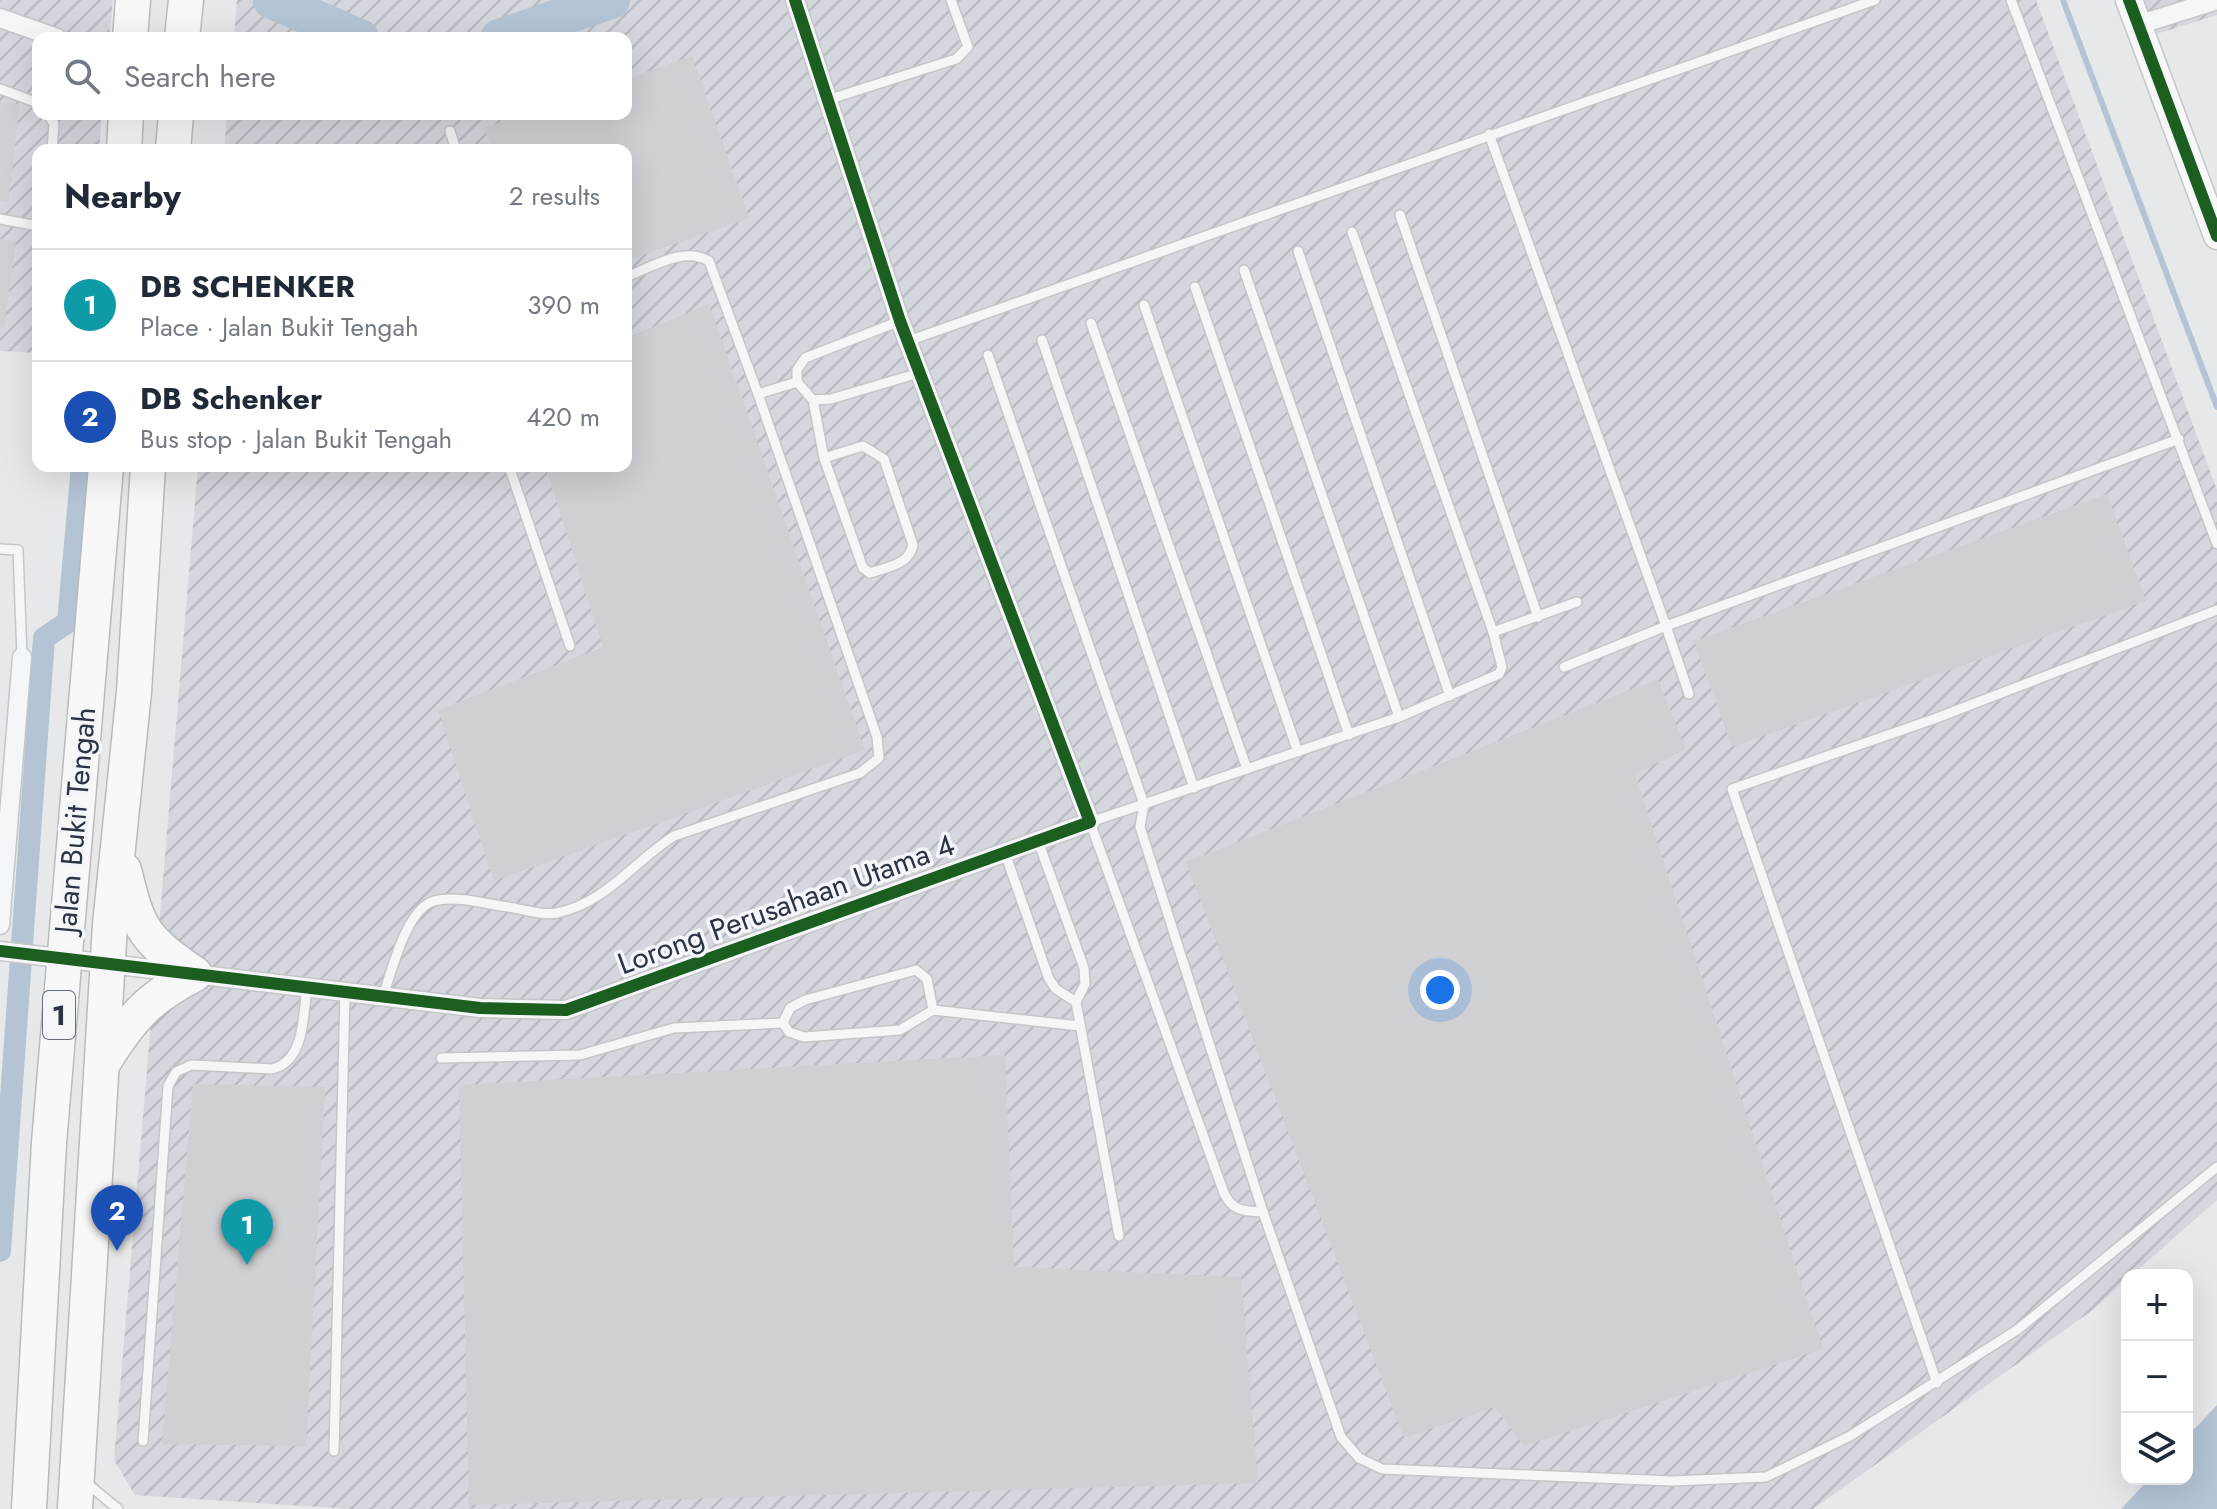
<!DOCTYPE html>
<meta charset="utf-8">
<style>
:root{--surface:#fff;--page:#f2f2f3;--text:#1f2937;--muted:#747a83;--line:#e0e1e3;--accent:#6c737f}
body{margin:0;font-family:Jost,sans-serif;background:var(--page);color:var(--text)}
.controls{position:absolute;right:24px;bottom:24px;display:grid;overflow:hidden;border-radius:16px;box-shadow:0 8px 32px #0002}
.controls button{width:72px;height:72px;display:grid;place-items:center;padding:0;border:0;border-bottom:2px solid var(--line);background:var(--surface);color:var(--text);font:40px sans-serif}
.you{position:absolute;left:1440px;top:990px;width:28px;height:28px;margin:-20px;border:6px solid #fff;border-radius:50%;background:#1a73e8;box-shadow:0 0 0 12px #1a73e833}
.badge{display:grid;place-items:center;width:52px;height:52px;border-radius:50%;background:var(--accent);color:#fff;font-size:26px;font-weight:700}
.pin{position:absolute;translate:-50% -66px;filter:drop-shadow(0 2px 4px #0008)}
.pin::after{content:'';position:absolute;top:42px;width:28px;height:24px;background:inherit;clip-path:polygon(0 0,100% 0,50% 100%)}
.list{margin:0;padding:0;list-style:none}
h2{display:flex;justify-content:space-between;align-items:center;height:104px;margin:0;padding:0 32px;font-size:34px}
h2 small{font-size:26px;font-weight:400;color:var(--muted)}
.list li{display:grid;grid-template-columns:52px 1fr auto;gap:24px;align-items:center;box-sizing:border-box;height:112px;padding:0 32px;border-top:2px solid var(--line)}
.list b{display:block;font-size:30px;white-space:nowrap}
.list p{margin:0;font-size:26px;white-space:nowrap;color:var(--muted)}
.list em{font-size:26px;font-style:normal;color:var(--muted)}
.icon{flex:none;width:44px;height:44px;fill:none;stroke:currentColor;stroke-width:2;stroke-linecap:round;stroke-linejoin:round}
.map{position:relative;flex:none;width:2217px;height:1509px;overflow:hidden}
.search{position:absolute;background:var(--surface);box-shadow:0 8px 32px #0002;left:32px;top:32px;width:600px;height:88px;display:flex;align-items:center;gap:20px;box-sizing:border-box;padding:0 28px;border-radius:16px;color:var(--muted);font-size:30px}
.panel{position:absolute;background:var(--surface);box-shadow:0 8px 32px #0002;left:32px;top:144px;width:600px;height:328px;border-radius:16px}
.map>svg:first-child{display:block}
.industrial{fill:url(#industrial-furrows)}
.water{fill:#b4c4d5}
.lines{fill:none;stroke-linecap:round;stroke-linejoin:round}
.stream{stroke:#b4c4d5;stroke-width:6}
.canal{stroke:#b4c4d5;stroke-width:22}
.river{stroke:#b4c4d5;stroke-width:38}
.building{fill:#ced0d3}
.lane-casing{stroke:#c4c6c8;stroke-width:12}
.street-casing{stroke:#c4c6c8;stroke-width:21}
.secondary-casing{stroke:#c4c6c8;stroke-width:29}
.highway-casing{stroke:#b8bbbf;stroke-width:37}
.lane{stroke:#f5f6f7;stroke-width:9}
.street{stroke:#f5f6f7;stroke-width:18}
.secondary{stroke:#f8f8f8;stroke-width:26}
.highway{stroke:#f8f8f8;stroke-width:34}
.cycleway-casing{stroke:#f4f6f9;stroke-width:17}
.cycleway{stroke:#1b5e20;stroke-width:12}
.labels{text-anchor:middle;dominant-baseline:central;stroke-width:7;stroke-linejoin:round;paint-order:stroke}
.shield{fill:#f4f6f9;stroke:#676e7b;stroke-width:2}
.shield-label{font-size:28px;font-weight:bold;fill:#2b3445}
.street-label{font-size:30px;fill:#2b3445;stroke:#f4f6f9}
</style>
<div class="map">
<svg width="2217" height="1509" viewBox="0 0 2217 1509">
<defs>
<pattern id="industrial-furrows" width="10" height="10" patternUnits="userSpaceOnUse" patternTransform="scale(2)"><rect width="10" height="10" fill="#d4d7dd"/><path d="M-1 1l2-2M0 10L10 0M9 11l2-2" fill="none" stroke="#b6b9bf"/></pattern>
</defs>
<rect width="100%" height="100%" fill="#e6e8ea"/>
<g class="industrial">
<polygon points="0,0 113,0 109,38 38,38 38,114 102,114 99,150 38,150 38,353 0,351"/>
<polygon points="237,0 2036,0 2217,490 2217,1200 2132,1275 2127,1275 2127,1279 2094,1309 1813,1509 349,1509 135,1495 114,1460 198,466 626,466 626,150 224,150 227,114 626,114 626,38 234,38"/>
<polygon points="2138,0 2217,0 2217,15 2150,36"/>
</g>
<polygon class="water" points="2217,1405 2217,1509 2121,1509 2149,1479 2187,1479 2187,1437"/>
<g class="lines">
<polyline class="stream" points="2063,0 2217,407"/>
<polyline class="canal" points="0,1251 44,638 68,622 82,466"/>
<g class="river">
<polyline points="272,0 360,38"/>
<polyline points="499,38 611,0"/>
</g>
</g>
<g class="building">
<polygon points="692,56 749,218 626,261 626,150 492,150 484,128 524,114 626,114 626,79"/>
<polygon points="0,102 20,104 8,202 0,201"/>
<polygon points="0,239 16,242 4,327 0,327"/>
<polygon points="709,304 865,750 494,881 438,710 603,647 545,466 626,466 626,338"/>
<polygon points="2107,494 2146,601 1732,747 1694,641"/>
<polygon points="1658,679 1686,749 1635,774 1823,1349 1524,1446 1495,1407 1404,1438 1186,862"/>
<polygon points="1005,1055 1014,1267 1241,1277 1258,1483 469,1505 459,1085"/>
<polygon points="193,1084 325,1087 306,1446 162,1444"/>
</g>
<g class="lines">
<defs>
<g id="lane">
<polyline points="2011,0 2217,544"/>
<polyline points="0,89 38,103"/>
<polyline points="827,100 956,59 968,47 951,0"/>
<polyline points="48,114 54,124 52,150"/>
<polyline points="450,131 456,150"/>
<polyline points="1489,134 1666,626 2179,439"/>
<polyline points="1400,215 1538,617"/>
<polyline points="0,219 38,226"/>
<polyline points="1352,232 1493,632 1502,667 1499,674 1399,717 1144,804 1140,827 1263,1212 1341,1437 1359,1458 1382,1469 1672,1481 1766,1477 1850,1436 2017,1330 2217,1167"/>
<polyline points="1298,251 1450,696"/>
<polyline points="1244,270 1399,717"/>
<path d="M626 277C652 267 684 246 709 261L758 394 797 382"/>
<polyline points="1195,287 1349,735"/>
<polyline points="1144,305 1298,752"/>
<polyline points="1091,323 1247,769"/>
<polyline points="1042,340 1194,788"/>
<polyline points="908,341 1875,0"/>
<path d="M988 355 1144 804 1090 822 1224 1193C1233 1212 1244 1211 1263 1212"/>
<polyline points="813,400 831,399 919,373"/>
<path d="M824 458 863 446 884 459 913 545C909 565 887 567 870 573L863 568 824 458 813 400 797 382V370L805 358 900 321"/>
<polyline points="509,466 570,646"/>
<polyline points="0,549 18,550 22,657"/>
<polyline points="1493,632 1577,602"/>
<polyline points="1564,667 1666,626 1689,694"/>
<polyline points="1038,841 1084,968 1085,984 1076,1002 1119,1236"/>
<polyline points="1005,853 1049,979 1056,989 1076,1002"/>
<path d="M383 996C392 971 406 909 434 901 456 895 486 904 508 907 523 909 542 916 557 913 606 903 633 862 674 836L860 773 879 758 877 737 758 394"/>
<polyline points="783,1023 789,1032 804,1037 900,1030 933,1010 1080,1026"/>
<polyline points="783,1023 790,1008 805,1000 916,970 927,979 933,1010"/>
<polyline points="441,1058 580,1055 674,1028 783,1023"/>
<polyline points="1937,1383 1732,789 1934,719 2217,610"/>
<path d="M143 1441 168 1086 176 1072 191 1065 272 1069C305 1061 303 1016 307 987"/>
<polyline points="334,1451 345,992"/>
<polyline points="84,1481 118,1509"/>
</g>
<g id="street">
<polyline points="0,18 57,38"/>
<polyline points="2138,25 2217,0"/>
<polyline points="0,925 22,657"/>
<polyline points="0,951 480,1008 566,1010 1090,822 900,321 795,0"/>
</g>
<polyline id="secondary" points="2129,0 2217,236"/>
<g id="highway">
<polyline points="130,38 133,0"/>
<polyline points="182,38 186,0"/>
<polyline points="124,150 126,114"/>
<polyline points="173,150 176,114"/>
<path d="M103 1063C131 1018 148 998 195 974 143 938 139 931 124 870"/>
<polyline points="29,1509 49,1143 106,466"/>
<polyline points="75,1509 110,925 134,692 148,466"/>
</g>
</defs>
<use href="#lane" class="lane-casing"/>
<use href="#street" class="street-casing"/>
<use href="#secondary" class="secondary-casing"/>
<use href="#highway" class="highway-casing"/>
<use href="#lane" class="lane"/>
<use href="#street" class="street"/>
<use href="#secondary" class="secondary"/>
<use href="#highway" class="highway"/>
<defs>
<g id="cycleway">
<polyline points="2129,0 2217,236"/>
<polyline points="0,951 480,1008 566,1010 1090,822 900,321 795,0"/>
</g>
</defs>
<use href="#cycleway" class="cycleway-casing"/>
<use href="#cycleway" class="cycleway"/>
</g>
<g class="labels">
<rect class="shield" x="43" y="991" width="32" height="48" rx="6"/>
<g class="shield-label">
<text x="59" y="1015">1</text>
</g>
<g class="street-label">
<text transform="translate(75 820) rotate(-85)">Jalan Bukit Tengah</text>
<text transform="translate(786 904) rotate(-20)">Lorong Perusahaan Utama 4</text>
</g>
</g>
</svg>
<div class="controls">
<button>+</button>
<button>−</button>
<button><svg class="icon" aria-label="layers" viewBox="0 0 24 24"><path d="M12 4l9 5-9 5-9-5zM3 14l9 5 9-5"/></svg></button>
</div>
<div class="you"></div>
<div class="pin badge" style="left:247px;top:1265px;background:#0f9aa8">1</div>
<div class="pin badge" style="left:117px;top:1251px;background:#1a4fb4">2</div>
<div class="search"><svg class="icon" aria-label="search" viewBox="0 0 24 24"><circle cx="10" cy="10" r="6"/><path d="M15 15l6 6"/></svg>Search here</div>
<section class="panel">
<h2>Nearby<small>2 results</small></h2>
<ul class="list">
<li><span class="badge" style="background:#0f9aa8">1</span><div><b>DB SCHENKER</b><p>Place · Jalan Bukit Tengah</p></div><em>390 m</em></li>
<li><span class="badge" style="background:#1a4fb4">2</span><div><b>DB Schenker</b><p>Bus stop · Jalan Bukit Tengah</p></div><em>420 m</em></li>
</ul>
</section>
</div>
